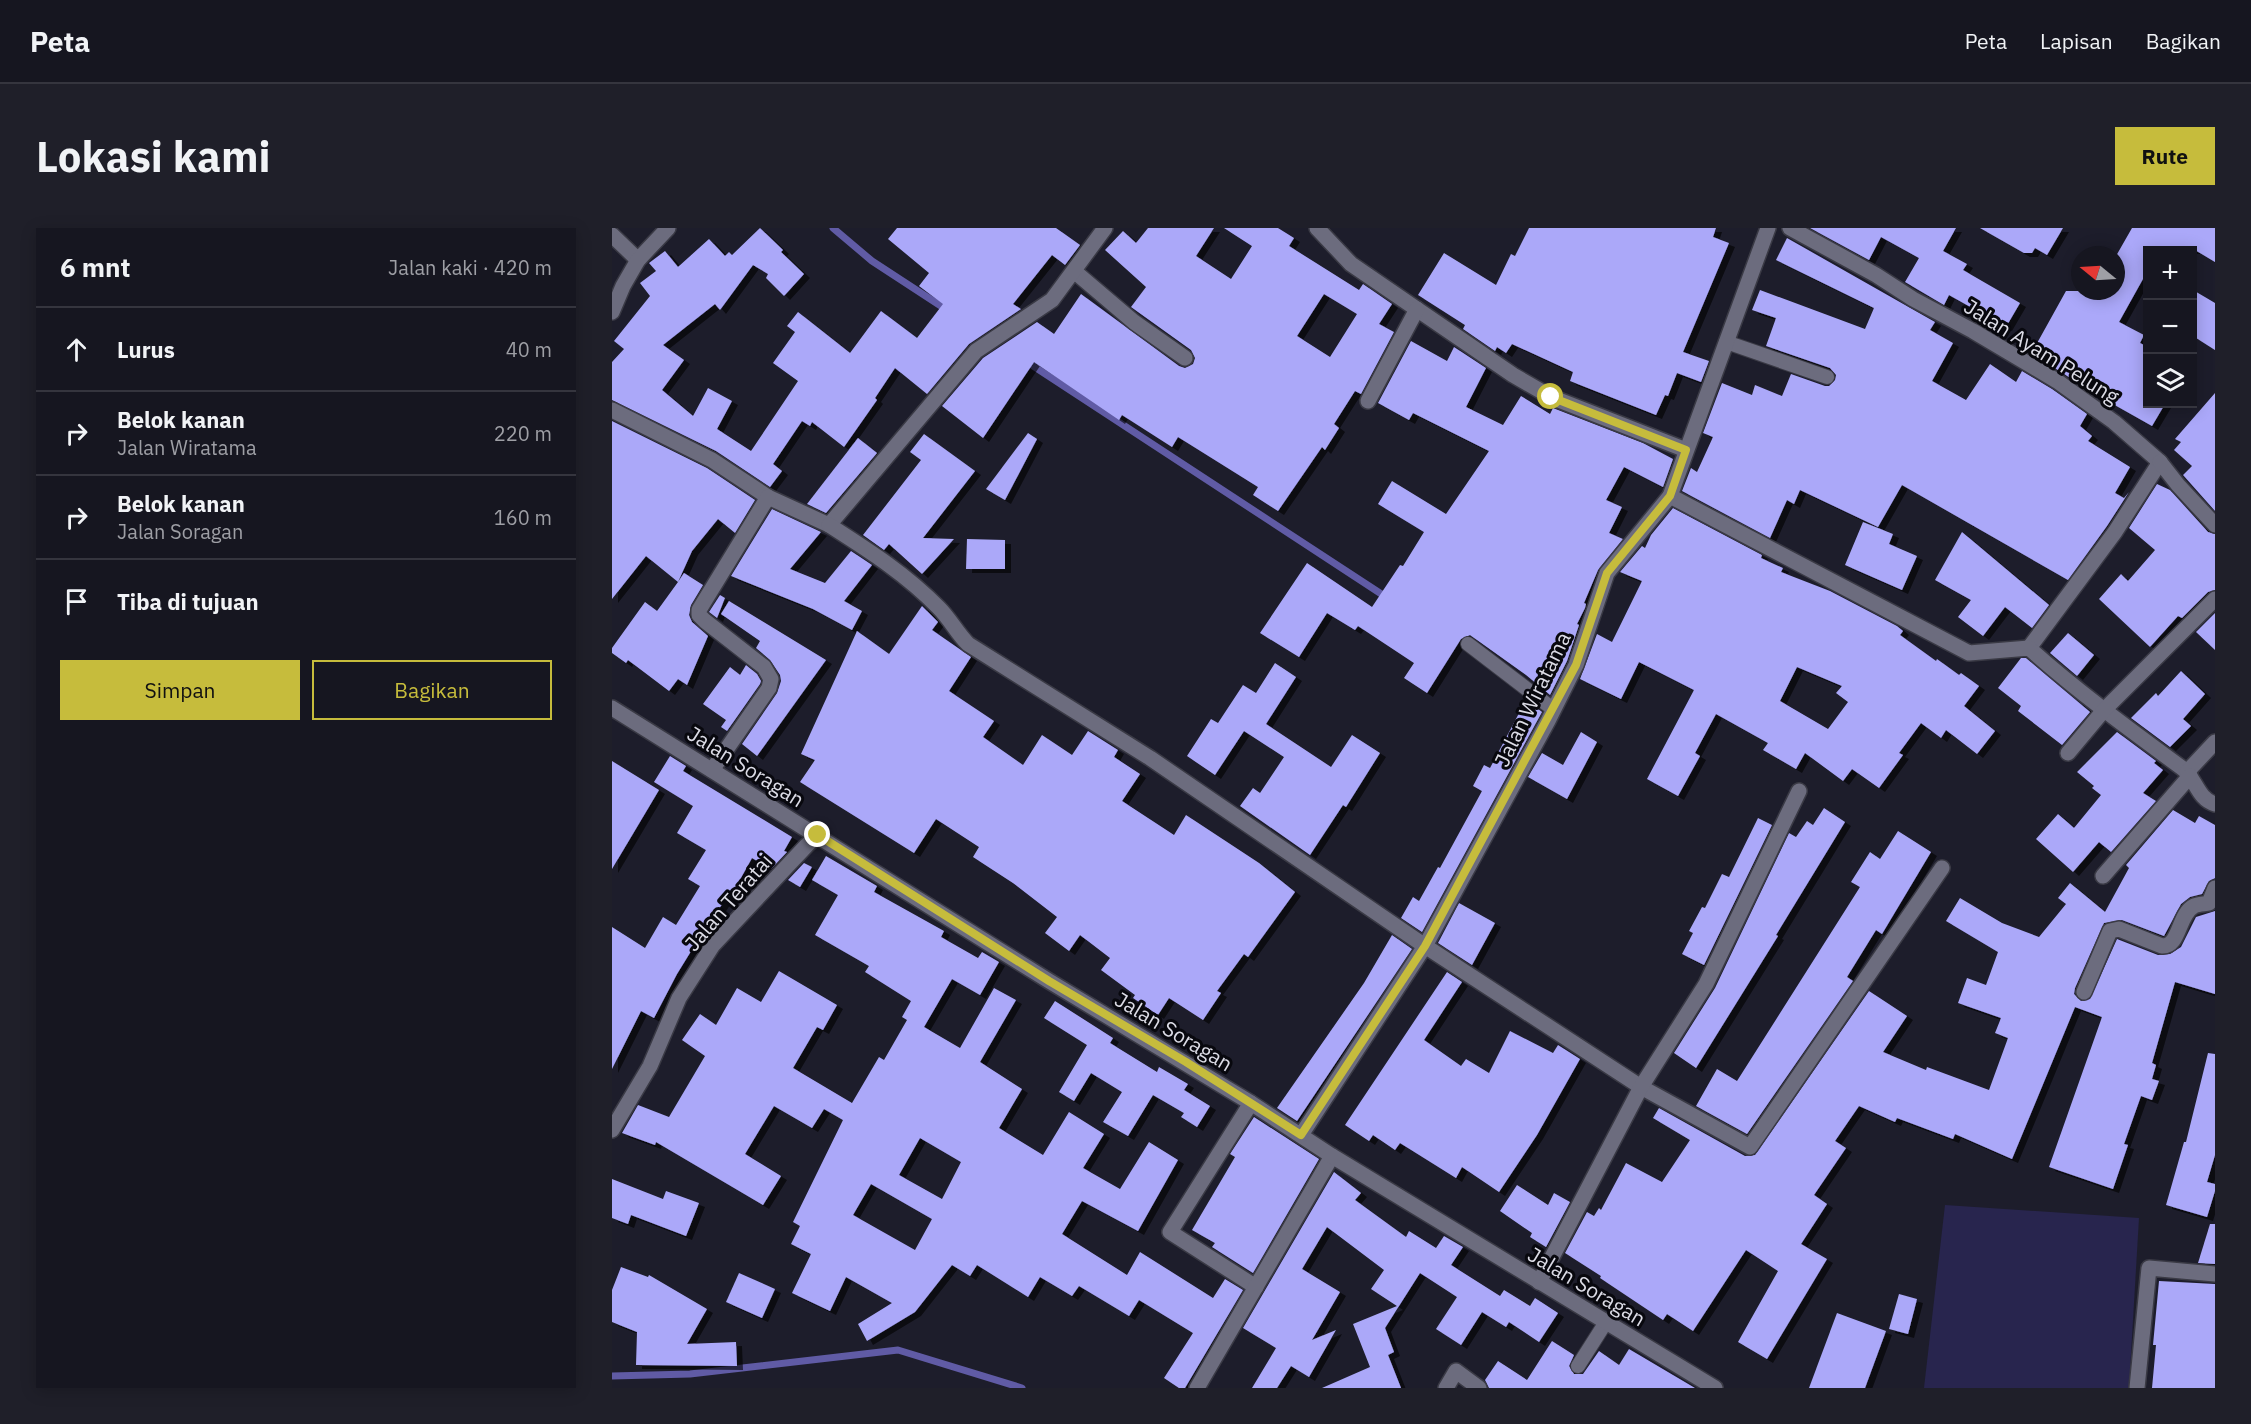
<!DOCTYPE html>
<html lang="id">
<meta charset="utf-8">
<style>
:root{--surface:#161620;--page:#1f1f29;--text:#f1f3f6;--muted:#9e9fa5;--line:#35353e;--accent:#c6bc3c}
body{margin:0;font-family:"IBM Plex Sans",sans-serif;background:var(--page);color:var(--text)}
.controls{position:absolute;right:18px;top:18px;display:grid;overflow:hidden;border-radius:0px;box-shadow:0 3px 15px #0003}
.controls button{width:54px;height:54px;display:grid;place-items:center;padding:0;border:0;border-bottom:2px solid var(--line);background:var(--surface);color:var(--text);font:30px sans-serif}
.compass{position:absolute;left:1459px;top:18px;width:54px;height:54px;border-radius:50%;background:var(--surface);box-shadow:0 3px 15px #0003;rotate:288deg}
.stop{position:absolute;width:18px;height:18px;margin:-14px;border:4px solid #c6bc3c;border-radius:50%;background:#fff}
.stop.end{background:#c6bc3c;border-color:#fff;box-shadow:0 2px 6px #0008}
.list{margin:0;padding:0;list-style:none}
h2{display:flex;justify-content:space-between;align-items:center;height:78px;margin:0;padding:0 24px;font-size:26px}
h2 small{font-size:20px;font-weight:400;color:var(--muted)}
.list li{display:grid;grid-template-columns:39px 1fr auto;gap:18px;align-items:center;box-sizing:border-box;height:84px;padding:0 24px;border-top:2px solid var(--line)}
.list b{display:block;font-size:22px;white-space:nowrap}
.list p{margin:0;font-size:20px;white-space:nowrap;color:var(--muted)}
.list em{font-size:20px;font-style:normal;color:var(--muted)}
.actions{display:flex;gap:12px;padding:18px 24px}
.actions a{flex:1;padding:14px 0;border:2px solid var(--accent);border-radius:0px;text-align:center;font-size:21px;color:var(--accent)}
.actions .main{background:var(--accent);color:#111}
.icon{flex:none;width:33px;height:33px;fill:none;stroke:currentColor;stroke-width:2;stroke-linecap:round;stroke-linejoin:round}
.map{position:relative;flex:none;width:1603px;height:1160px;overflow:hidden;border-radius:0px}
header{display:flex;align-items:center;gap:36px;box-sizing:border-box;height:84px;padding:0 30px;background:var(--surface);border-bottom:2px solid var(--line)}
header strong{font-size:28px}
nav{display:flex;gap:33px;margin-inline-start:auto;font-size:21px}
.intro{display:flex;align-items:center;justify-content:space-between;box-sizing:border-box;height:144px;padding:0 36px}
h1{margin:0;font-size:42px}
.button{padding:15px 27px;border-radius:0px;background:var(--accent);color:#111;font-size:21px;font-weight:700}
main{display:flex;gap:36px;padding:0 36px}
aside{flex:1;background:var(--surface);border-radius:0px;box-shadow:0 3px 15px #0003}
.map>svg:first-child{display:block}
.green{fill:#28254e}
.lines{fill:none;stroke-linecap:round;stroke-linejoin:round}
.stream{stroke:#605ba5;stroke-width:7}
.building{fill:#aba8f9;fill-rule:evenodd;filter:url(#shadow)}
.service-casing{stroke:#3a3a45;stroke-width:16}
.minor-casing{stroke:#3a3a45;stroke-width:18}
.tertiary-casing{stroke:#3a3a45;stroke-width:18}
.service{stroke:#6c6c7e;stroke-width:14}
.minor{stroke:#6c6c7e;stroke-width:15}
.tertiary{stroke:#6c6c7e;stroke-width:15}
.route{stroke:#c6bc3c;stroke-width:8}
.labels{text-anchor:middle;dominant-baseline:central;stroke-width:6;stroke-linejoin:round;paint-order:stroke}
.street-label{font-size:21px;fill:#dbdbe5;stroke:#08080e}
</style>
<header>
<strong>Peta</strong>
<nav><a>Peta</a><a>Lapisan</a><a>Bagikan</a></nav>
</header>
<div class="intro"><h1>Lokasi kami</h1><a class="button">Rute</a></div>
<main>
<aside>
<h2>6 mnt<small>Jalan kaki · 420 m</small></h2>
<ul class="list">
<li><svg class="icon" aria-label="ahead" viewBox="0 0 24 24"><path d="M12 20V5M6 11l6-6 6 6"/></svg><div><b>Lurus</b></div><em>40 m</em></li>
<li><svg class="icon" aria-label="right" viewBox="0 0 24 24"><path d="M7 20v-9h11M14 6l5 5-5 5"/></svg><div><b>Belok kanan</b><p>Jalan Wiratama</p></div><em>220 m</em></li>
<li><svg class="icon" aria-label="right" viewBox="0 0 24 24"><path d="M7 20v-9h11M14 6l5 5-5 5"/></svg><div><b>Belok kanan</b><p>Jalan Soragan</p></div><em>160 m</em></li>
<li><svg class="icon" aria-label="arrive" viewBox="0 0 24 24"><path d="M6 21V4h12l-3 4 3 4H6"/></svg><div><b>Tiba di tujuan</b></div></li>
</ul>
<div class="actions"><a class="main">Simpan</a><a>Bagikan</a></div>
</aside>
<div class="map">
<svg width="1603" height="1160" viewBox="0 0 1603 1160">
<defs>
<filter id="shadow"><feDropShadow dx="6" dy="4" stdDeviation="0" flood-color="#0009"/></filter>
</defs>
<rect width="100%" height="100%" fill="#1d1d2b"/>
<polygon class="green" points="1333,977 1527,990 1517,1160 1312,1160"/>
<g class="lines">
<g class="stream">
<polyline points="221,0 260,33 335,82"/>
<polyline points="412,132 777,371"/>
<polyline points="0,1148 78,1146 286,1122 410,1160"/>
</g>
</g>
<g class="building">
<polygon points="148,0 171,22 169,24 192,46 172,68 154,50 156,46 141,37 108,82 103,76 51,117 72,132 50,162 81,188 96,160 120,173 105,201 139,223 186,153 161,135 183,104 175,98 186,84 238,125 269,83 305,110 331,76 307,58 317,45 276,11 285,0 444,0 468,17 453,37 440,27 401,76 409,81 357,116 315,166 283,140 263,170 265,172 232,219 200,194 198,198 190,193 161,236 170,243 158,259 104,223 0,172 0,134 12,121 2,113 38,68 28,55 44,43 37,35 53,23 66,39 97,11 113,28 117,24 120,27"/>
<path d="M536 0H602L584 28 619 51 640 18 612 0H666L682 10 677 18 747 62 751 56 780 76 767 96 782 104 749 166 743 163 722 196 727 200 713 222 710 219 666 283 641 267 646 259 566 209 560 219 510 187 507 192 422 134 371 210 330 178 371 130 425 94 442 106 469 66 567 138 573 140 581 136 583 130 579 122 519 79 534 59 493 22 511 3 524 15ZM712 66 745 86 718 129 685 108Z"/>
<polygon points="917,0 1104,0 1101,9 1117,15 1071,124 1097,133 1089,154 1065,145 1056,168 1053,167 1044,187 958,153 961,144 900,116 894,125 885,119 883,123 851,101 853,97 806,67 832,25 884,57 899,26 903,28"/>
<polygon points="1198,0 1344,0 1331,23 1355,36 1351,42 1408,75 1394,99 1337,67 1332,77 1293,54 1307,30 1269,9 1257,32"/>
<polygon points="1368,0 1451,0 1435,27 1423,20 1420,25 1412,25"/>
<polygon points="1520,0 1603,0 1603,34 1583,22 1536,22 1536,42 1507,94 1532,107 1528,115 1536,119 1536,176 1553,176 1540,198 1485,167 1484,169 1451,145 1419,126 1454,63 1504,63 1504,28"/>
<polygon points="1175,10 1323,94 1318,102 1341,115 1320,153 1354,172 1378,136 1404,154 1410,143 1440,161 1475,186 1468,198 1480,208 1476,213 1518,239 1503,265 1512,270 1517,264 1495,298 1456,352 1290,257 1266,299 1188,262 1182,276 1175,272 1158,310 1070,263 1079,240 1085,244 1101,209 1091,205 1110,155 1140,167 1143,157 1170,168 1179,146 1213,158 1217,158 1223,152 1224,147 1218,140 1154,118 1164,90 1140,82 1148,62 1253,101 1262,80 1164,32"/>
<polygon points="1581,62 1603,75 1603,122 1581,108"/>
<polygon points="799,113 835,133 842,119 874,140 854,179 891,197 909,168 938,186 941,180 1031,215 1061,231 1051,259 1012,239 994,272 1010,279 997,305 1011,311 986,342 972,375 974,376 973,380 965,396 967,397 955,433 938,467 914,447 858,407 849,411 815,465 792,450 802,435 746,398 743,402 715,385 687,429 648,405 695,335 760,379 788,337 791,338 812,304 766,276 780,253 834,286 877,223 801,185 797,192 766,175"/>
<polygon points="1603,165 1603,283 1571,247 1580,238 1562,222 1569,214 1563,211"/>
<polygon points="0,193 95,240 143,272 123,305 106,291 80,323 66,354 72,345 91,357 79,377 77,387 80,394 96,408 75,457 66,451 57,463 16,432 14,435 0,425 0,420 33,374 45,383 66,354 34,328 0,371"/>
<polygon points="416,205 425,211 393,272 374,261"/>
<polygon points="312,206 363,243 311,310 342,311 310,346 277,316 272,322 251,307 309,232 298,224"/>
<polygon points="246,210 265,225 214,285 195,276"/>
<polygon points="1545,256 1558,262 1596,304 1603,306 1603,362 1596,364 1570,390 1566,388 1538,419 1487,371 1509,346 1516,353 1543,322 1517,300"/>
<path d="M1061 280 1150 327 1149 330 1171 340 1169 344 1218 363 1285 398 1291 403 1288 407 1324 433 1325 431 1347 447 1349 445 1367 458 1352 478 1383 503 1365 526 1334 502 1329 510 1309 495 1287 525 1291 527 1267 560 1240 541 1231 553 1193 525 1184 541 1151 522 1156 515 1104 486 1083 525 1088 528 1066 568 1035 551 1082 462 1027 434 1009 471 968 451 985 406 1000 414 1030 353 1008 344 1030 318 1033 320 1039 307ZM1185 439 1230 458 1224 465 1236 474 1216 501 1168 473Z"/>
<polygon points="160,281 209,304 178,341 213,355 239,323 260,337 232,373 250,383 240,402 201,381 119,348"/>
<polygon points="1251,294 1281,306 1277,316 1305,328 1290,362 1233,337"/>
<polygon points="1350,304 1437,377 1420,400 1393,379 1371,408 1346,389 1359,372 1323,352"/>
<polygon points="355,311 393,312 393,341 354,341"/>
<polygon points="108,367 113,370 105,390 97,384"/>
<polygon points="117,373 214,432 145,528 130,516 165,465 169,453 168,447 158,432 144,420 148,413 109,386"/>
<polygon points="310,378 326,394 320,402 359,429 337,463 382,493 371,509 411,537 430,507 460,527 476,503 506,522 502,529 528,546 510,573 562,607 574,587 647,635 683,664 636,729 632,726 605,763 609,765 591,792 557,770 546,787 521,770 523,767 489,742 498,730 468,707 457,723 433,705 445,689 401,655 361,629 367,619 324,591 302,625 188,554 203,532 189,526 245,403 277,426"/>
<polygon points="1603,385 1603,422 1584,404"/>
<polygon points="1456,405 1482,427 1465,448 1438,425"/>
<polygon points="1409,430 1414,430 1478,484 1450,517 1406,483 1409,478 1386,460"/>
<polygon points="663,435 684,449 654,496 719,539 740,507 768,525 734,579 731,577 698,627 628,578 641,560 648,565 672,529 632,503 603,547 575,528 599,491 606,495 631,457 644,465"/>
<polygon points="134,437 145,446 149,453 148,456 115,503 109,499 114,492 91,476 118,439 128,447"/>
<polygon points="1569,443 1593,466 1571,491 1579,498 1558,519 1519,490 1544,465 1546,468"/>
<polygon points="914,472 930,484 810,704 789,690 801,669 807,673 826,639 828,640 870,563 861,558 872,537 878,540"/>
<polygon points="969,504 985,514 955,571 916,549 930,525 951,537"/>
<polygon points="1505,504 1544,533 1542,535 1551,542 1531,565 1544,573 1499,624 1487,614 1461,644 1424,611 1446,586 1462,600 1489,567 1480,560 1482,558 1465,544"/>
<polygon points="58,528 74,538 71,543 180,609 172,623 175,624 159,641 140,630 115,675 112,673 90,708 89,707 65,746 42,790 29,783 0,841 0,699 33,720 51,689 64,697 88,658 76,651 94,622 65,605 81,578 42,554"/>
<polygon points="0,533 47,562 0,641"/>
<polygon points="1212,580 1233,594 1164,707 1166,708 1084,840 1062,825 1103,760 1177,605 1184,609 1195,593 1201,597"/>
<polygon points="1561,582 1583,595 1587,588 1603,597 1603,650 1597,653 1590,666 1578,669 1569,676 1552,708 1510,692 1492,695 1463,760 1462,766 1469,773 1478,771 1505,711 1546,727 1558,726 1569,719 1584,689 1603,683 1603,766 1563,754 1540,835 1544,837 1540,851 1547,853 1540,872 1529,868 1512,916 1516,917 1501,961 1437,939 1490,789 1463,779 1400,931 1343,906 1341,911 1285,890 1283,894 1247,878 1223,913 1234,920 1202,967 1215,976 1189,1016 1215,1031 1155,1131 1126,1114 1166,1043 1134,1022 1081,1103 1055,1086 1051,1092 988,1050 989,1048 953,1025 975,984 982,988 987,980 989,982 1014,935 1050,954 1078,912 1041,890 1047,880 1133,928 1143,927 1257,763 1295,788 1271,824 1314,842 1315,839 1377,862 1396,810 1383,805 1389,790 1346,775 1355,750 1374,757 1386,724 1334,693 1348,670 1390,695 1427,709 1454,676 1446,670 1458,655 1493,684 1517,640 1514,637"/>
<polygon points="1146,590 1160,597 1092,737 1070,726 1081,705 1077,703 1090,679 1093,680 1110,646 1117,649"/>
<polygon points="1286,603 1319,624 1270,706 1264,702 1235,749 1241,753 1135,906 1084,878 1105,841 1125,853 1248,659 1239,654 1258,624 1268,631"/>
<path d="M214 628 265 658 262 664 332 703 329 709 366 730 370 724 387 734 368 767 340 751 312 799 348 820 382 760 404 772 368 834 410 861 387 900 431 927 457 884 492 906 471 940 508 961 537 914 566 932 526 1003 470 973 450 1006 515 1047 528 1024 601 1070 613 1051 631 1062 573 1160H567L552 1150 581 1105 527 1072 517 1088 467 1058 460 1068 428 1049 416 1069 365 1037 358 1048 340 1037 303 1084 255 1113 246 1096 280 1075 234 1049 218 1083 180 1065 199 1026 179 1016 188 998 181 994 231 892 212 881 200 900 162 878 133 926 169 948 151 977 44 914 43 917 10 905 26 877 57 889 93 828 70 812 88 786 104 797 125 760 149 774 167 743 225 777 211 802 205 799 181 840 240 875 267 829 272 832 295 792 290 789 299 773 253 744 257 738 203 707 226 667 200 652ZM308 910 349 934 330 971 287 947ZM259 956 320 991 303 1022 241 987Z"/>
<polygon points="192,635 200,639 188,659 176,652"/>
<polygon points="847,675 883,695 860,737 826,715"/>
<polygon points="780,707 800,721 685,893 665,880 752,755"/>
<polygon points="835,744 850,754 812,812 849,838 854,831 877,845 898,803 941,825 946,817 968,831 925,907 887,964 850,939 844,950 788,915 783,922 761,907 757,913 733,897"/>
<polygon points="443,773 501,810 498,815 545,844 547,839 576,856 572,862 598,878 585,899 569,889 572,885 541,867 516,908 491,894 510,864 479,845 462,873 447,864 475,817 432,790"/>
<polygon points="1596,825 1603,826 1603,927 1595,954 1603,956 1603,963 1595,989 1554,977 1572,914 1574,914"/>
<polygon points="642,889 707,931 641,1045 600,1019 603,1015 580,1002 623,929 618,926"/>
<polygon points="722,944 749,965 743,972 794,1009 797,1003 824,1020 832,1008 851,1019 839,1037 888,1068 892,1062 918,1078 923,1070 946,1085 927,1114 897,1094 894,1099 870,1084 849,1117 824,1101 845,1069 808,1045 773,1100 782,1124 776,1127 789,1160 710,1160 758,1139 741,1096 785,1078 759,1061 772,1042 715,999 690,1041 728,1064 700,1112 724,1102 697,1149 679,1138 665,1160 640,1160 664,1120 631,1100"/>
<polygon points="0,951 51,971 54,963 87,975 74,1008 19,987 16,996 0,990"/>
<polygon points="905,957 936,977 942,965 958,974 934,1019 918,1009 920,1005 888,983"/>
<polygon points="1598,996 1603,996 1603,1036 1586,1035"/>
<polygon points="9,1039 36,1049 37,1047 95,1081 75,1116 124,1114 125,1138 24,1137 25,1104 0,1094 0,1062"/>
<polygon points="127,1045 163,1061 150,1090 114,1074"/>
<polygon points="1547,1053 1603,1056 1603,1160 1540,1160 1544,1117 1541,1117"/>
<polygon points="1287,1066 1305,1071 1296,1106 1277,1101"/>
<polygon points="1225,1085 1274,1103 1253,1160 1197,1160"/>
<polygon points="940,1113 962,1127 957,1138 962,1146 971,1146 987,1123 1007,1137 1017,1121 1083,1160 877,1160 873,1152 886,1133 915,1152"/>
</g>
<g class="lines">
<defs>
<g id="service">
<polyline points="1114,114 1215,149"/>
<polyline points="856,416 941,481"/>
<polyline points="966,1138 994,1094"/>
</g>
<g id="minor">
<polyline points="705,0 739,36 901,147 939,169 1074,222"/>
<polyline points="1178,0 1264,47 1301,71 1361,103 1445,153 1502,194 1548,234 1503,304 1417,420"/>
<polyline points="0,7 26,32"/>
<polyline points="462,43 522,94 573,130"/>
<polyline points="0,84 11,58 26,32 56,0"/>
<polyline points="756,173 805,81"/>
<polyline points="0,182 100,232 156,269 217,297 364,123 440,72 493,0"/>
<polyline points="1548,234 1566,257 1603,297"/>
<path d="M1058 268 1357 425 1417 420C1465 463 1517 501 1570 540 1584 550 1585 571 1603 576"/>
<path d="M217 297C256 322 294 346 327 380 338 391 345 405 356 416L538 530 813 718 1029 859 1138 919 1330 640"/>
<polyline points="1456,525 1492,482 1603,371"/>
<polyline points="100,542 157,460 159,451 152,439 93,393 87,387 87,382 156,269"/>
<polyline points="1575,544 1603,514"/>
<polyline points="1491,648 1578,548"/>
<path d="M1472 764 1498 703 1507 701 1550 718C1568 719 1566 686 1582 678 1586 676 1593 676 1597 675L1603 660"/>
<polyline points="639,875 558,1004 644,1059"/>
<polyline points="0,902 38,838 67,770 101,717 195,617 206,607"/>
<polyline points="927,1054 1029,859 1094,756 1187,563"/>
<polyline points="585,1160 720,928"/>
<polyline points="834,1160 844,1143 867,1160"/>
<polyline points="1525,1160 1537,1040 1603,1046"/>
</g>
<g id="tertiary">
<polyline points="0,480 437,753 639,875 720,928 1103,1160"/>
<polyline points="689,907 813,718 936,493 964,437 995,345 1058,268 1156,0"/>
</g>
</defs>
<use href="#service" class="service-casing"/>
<use href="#minor" class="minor-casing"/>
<use href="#tertiary" class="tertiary-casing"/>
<use href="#service" class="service"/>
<use href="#minor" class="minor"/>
<use href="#tertiary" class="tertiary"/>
</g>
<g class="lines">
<polyline class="route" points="206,607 437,753 574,834 689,907 813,718 964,437 995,345 1058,268 1074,222 939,169"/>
</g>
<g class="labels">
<g class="street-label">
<text transform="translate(1430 123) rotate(32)">Jalan Ayam Pelung</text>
<text transform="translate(920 471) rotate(-64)">Jalan Wiratama</text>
<text transform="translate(134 538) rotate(32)">Jalan Soragan</text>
<text transform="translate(116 674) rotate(-49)">Jalan Teratai</text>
<text transform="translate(562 803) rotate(31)">Jalan Soragan</text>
<text transform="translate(975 1058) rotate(31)">Jalan Soragan</text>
</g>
</g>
</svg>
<div class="controls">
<button>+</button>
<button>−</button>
<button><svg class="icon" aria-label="layers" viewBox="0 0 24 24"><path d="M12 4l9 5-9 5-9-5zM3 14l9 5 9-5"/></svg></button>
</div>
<svg class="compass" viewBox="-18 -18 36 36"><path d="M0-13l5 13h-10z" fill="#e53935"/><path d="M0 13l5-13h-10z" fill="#9e9fa5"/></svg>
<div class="stop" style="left:939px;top:169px"></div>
<div class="stop end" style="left:206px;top:607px"></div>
</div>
</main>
